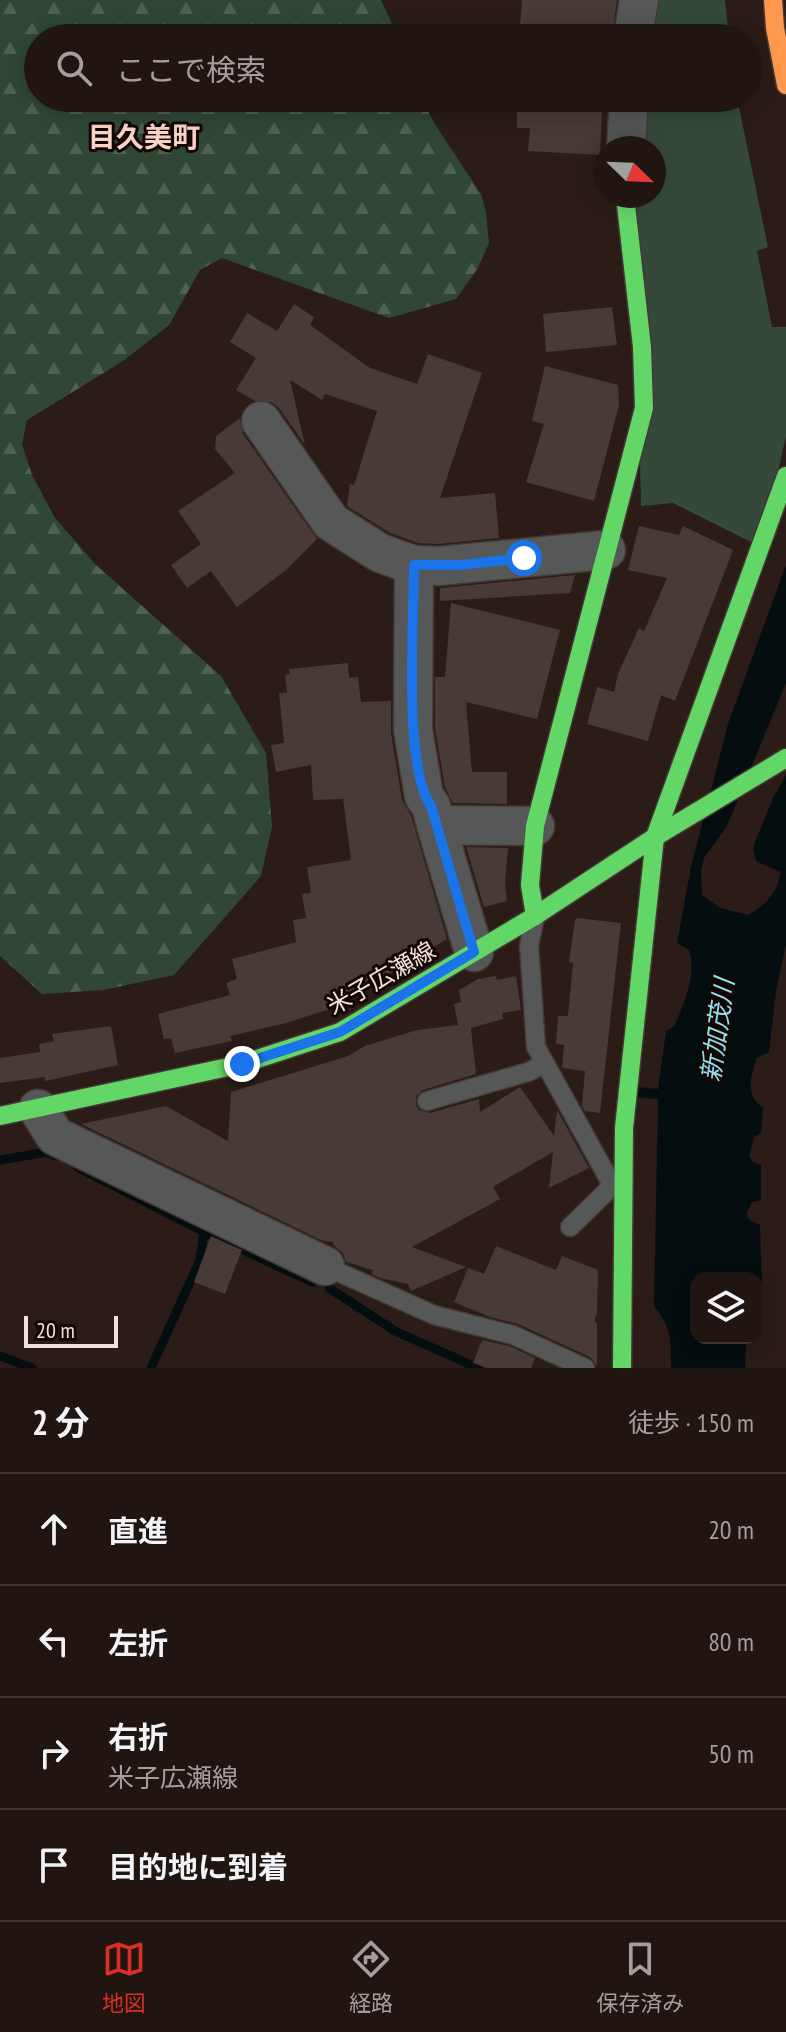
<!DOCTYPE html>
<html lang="ja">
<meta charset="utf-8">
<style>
:root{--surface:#201511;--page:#281e1a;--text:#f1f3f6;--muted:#a29f9f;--line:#3d3431;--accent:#d93025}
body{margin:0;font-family:"PT Sans Narrow","Noto Sans JP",sans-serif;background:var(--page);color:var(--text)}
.controls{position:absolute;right:24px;bottom:24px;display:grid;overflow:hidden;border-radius:16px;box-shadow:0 4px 20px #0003}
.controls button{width:72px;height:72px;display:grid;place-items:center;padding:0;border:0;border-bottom:2px solid var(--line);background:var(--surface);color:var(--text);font:40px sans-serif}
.compass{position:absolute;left:594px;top:136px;width:72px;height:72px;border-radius:50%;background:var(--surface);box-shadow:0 4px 20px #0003;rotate:113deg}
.scale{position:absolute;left:24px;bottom:20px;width:94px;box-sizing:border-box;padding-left:8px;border:4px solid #f4e1da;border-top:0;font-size:22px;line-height:28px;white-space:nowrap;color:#f4e1da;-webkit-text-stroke:6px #130704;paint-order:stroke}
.stop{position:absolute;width:24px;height:24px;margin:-18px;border:6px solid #1a73e8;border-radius:50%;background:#fff}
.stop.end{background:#1a73e8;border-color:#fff;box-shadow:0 2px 8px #0008}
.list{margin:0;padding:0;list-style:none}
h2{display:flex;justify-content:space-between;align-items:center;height:104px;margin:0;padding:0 32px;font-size:34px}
h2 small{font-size:26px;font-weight:400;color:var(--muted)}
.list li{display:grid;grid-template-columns:52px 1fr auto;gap:24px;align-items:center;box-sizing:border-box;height:112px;padding:0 32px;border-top:2px solid var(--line)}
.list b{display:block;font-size:30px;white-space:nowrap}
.list p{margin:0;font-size:26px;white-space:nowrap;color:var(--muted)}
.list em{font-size:26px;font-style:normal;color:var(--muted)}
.icon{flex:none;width:44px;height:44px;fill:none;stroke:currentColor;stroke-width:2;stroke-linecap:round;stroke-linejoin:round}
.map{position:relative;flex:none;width:786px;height:1368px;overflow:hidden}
.search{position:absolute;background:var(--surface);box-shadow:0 4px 20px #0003;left:24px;right:24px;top:24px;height:88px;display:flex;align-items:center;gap:20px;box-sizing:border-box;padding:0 28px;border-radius:44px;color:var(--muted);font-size:30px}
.sheet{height:552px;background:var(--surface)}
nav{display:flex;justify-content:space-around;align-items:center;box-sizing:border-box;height:112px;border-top:2px solid var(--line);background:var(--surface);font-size:22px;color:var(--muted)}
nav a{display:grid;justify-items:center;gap:4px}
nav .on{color:var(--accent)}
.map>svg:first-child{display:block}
.grass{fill:#35493a}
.forest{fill:url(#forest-firs)}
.water{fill:#040d10}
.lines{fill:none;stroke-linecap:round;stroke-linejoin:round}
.stream{stroke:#040d10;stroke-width:9}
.building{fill:#483a36}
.lane-casing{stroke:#453834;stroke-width:21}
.street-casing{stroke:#453834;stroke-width:41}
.fast-casing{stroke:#453834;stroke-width:21}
.slow-casing{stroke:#453834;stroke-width:21}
.lane{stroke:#555856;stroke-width:18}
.street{stroke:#555856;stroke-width:38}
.fast{stroke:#63d668;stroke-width:18}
.slow{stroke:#ff974d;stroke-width:18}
.route{stroke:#1a73e8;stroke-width:10}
.labels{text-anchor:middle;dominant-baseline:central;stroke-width:6;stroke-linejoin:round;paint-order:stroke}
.street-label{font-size:24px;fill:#f4e1da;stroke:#130704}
.water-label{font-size:26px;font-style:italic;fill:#91deee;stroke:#130704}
.quarter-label{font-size:28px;font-weight:bold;fill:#f8d3c6;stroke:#130704}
</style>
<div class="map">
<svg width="786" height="1368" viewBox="0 0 786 1368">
<defs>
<pattern id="forest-firs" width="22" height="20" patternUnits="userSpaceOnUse" patternTransform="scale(2)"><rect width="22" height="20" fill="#304736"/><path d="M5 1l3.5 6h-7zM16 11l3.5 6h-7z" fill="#4f6152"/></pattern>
</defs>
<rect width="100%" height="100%" fill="#2b1c17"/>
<g class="grass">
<polygon points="644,0 725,0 729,38 640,38"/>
<polygon points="636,98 737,98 768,247 757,251 772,327 786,327 786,436 775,485 755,544 673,503 641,506 634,196 654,196 654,148 633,148"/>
</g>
<polygon class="forest" points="0,0 381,0 399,38 38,38 38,98 421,98 436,126 481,194 486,213 489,243 478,268 456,299 389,318 222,258 200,270 169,325 123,361 27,420 22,444 32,475 55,518 96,565 221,676 266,753 272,827 261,876 174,975 103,990 42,994 0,956"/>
<path class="water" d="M786 565V683L727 826 704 858 701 871 702 895 720 908 748 915C764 907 780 890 780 872L756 861 753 847 773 798 786 775V944L776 991 769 1052 757 1058C750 1077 745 1095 763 1108L761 1133 754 1137 749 1156 753 1162 761 1165V1200L752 1202 746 1214 750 1220 760 1225 762 1295 756 1299V1278H696V1338H746L745 1368H671C671 1340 672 1329 654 1306L658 1099 635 1097 636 1087 658 1089 666 1031 674 1027C684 1003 697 975 689 950L677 943 691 867 728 724Z"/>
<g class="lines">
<g class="stream">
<polyline points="0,1160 47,1152 55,1156"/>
<polyline points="79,1168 204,1232 312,1282"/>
<polyline points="329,1288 395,1331 478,1368"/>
<polyline points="0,1356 32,1368"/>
<polyline points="151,1368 200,1260 204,1232"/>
</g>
</g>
<g class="building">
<polygon points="522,0 617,0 612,38 519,38"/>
<polygon points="517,102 547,103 547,108 602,111 600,155 528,151 530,128 517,128"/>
<polygon points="294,304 314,317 310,325 370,368 417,384 428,354 482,373 440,498 495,493 499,538 438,544 418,543 390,533 347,506 350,484 354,485 377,411 325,394 322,400 290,380 305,445 279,408 271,402 255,401 236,390 256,358 230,342 247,313 277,331"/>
<polygon points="612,307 617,345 546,352 543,314"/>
<polygon points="545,366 618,385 619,405 594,501 526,482 544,424 532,421"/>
<polygon points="240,418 243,434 317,539 286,570 237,607 211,571 187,588 171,565 201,544 178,511 235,473 215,449 216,436"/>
<polygon points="639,526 679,535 683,526 733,550 675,701 661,695 648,741 587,724 597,687 614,692 618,674 639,628 644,631 667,578 628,570"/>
<polygon points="575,575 570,593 440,601 440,588"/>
<polygon points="451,603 560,630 537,719 466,702 472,772 507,772 507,804 453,803 445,787 435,728 435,677 445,677"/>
<polygon points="348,663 349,678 358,677 361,702 391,701 391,733 402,800 411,815 447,939 330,1009 286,1023 230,1036 232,1041 175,1053 171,1038 164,1039 158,1014 230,995 226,983 237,979 232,959 296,942 293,920 306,918 302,894 311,893 307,867 351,860 343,799 313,800 311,765 276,772 271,745 284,743 279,693 287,693 285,675 290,674 289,669"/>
<polygon points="466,847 508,848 505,883 507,901 484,907"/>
<polygon points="577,918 621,923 600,1113 585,1111 582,1106 585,1071 562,1068 564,1045 556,1044 558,1016 568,1016 573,963 569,962 575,920"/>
<polygon points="496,976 497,980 516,976 521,1010 502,1013 503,1019 471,1028 476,1074 423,1090 416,1097 416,1105 419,1110 430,1113 479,1099 480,1112 520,1087 554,1136 557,1110 589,1168 549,1188 553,1152 493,1187 500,1199 412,1247 466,1267 411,1291 408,1284 380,1278 372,1274 373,1270 346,1262 343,1253 333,1245 333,1242 323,1241 81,1124 166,1106 228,1141 231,1092 348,1056 365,1046 417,1030 458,1025 454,1004 461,1002 459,990 478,979"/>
<polygon points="111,1026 118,1065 45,1081 45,1077 0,1083 0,1058 40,1052 39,1044 54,1041 52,1034"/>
<polygon points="211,1236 242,1250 225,1294 194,1282"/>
<polygon points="496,1246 556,1270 562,1256 598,1270 597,1313 594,1321 597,1323 597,1366 590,1357 518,1324 490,1317 454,1302 468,1268 484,1274"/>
<polygon points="482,1340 509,1346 535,1358 531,1368 487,1368 473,1363"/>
</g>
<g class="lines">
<defs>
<g id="lane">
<polyline points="534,922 529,945 536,1047 611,1183 616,1185"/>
<polyline points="427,1101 528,1072 544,1064"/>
<polyline points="570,1227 607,1191 611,1183"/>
<polyline points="325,1266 434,1315 513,1335 585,1368"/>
</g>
<g id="street">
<polyline points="633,38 639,0"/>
<polyline points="626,148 629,98"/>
<polyline points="261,421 331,522 380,553 414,565 439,566 606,550"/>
<polyline points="414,565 413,730 424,796 431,806 436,825"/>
<polyline points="474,952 436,825 535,826"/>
<polyline points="38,1109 55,1136 325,1266"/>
</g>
<g id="fast">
<polyline points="535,916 530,885 535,826 644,408 642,347 625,196"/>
<polyline points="0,1116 242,1064 340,1032 535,916 655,837 786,758"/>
<polyline points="622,1368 624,1128 655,837 786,476"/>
</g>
<polyline id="slow" points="773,0 775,28 786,85"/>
</defs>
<use href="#lane" class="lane-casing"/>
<use href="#street" class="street-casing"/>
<use href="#fast" class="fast-casing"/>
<use href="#slow" class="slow-casing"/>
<use href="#lane" class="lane"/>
<use href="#street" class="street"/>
<use href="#fast" class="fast"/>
<use href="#slow" class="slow"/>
</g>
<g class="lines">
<path class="route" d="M242 1064 340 1032 474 952 431 806C403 767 414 618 414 565H461L524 558"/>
</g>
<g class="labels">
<g class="street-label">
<text transform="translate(381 978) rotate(-30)">米子広瀬線</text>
</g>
<g class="water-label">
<text transform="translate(717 1030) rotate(-82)">新加茂川</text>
</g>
<g class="quarter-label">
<text x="144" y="136">目久美町</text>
</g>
</g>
</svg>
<div class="controls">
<button><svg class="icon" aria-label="layers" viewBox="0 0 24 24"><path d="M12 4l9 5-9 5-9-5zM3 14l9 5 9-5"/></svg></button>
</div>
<svg class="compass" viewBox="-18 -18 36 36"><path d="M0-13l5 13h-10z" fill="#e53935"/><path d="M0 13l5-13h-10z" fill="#a29f9f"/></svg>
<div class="scale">20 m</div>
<div class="stop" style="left:524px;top:558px"></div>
<div class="stop end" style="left:242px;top:1064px"></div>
<div class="search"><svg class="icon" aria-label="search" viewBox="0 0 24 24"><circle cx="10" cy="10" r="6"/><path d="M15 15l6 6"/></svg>ここで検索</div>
</div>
<section class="sheet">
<h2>2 分<small>徒歩 · 150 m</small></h2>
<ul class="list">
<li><svg class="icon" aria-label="ahead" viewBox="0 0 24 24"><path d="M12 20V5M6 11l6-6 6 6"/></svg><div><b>直進</b></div><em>20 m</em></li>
<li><svg class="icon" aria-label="left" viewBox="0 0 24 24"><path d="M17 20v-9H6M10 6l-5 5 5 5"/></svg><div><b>左折</b></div><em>80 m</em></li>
<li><svg class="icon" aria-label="right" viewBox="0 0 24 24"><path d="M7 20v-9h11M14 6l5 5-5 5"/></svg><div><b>右折</b><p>米子広瀬線</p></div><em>50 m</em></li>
<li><svg class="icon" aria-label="arrive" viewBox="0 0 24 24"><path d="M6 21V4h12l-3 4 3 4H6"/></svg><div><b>目的地に到着</b></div></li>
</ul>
</section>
<nav>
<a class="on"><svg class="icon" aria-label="map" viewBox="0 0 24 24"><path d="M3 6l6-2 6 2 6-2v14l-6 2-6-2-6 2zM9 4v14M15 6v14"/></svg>地図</a>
<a><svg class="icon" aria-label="directions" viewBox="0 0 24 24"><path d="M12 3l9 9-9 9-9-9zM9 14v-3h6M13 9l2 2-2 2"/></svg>経路</a>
<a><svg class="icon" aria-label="saved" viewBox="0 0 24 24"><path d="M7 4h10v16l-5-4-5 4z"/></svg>保存済み</a>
</nav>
